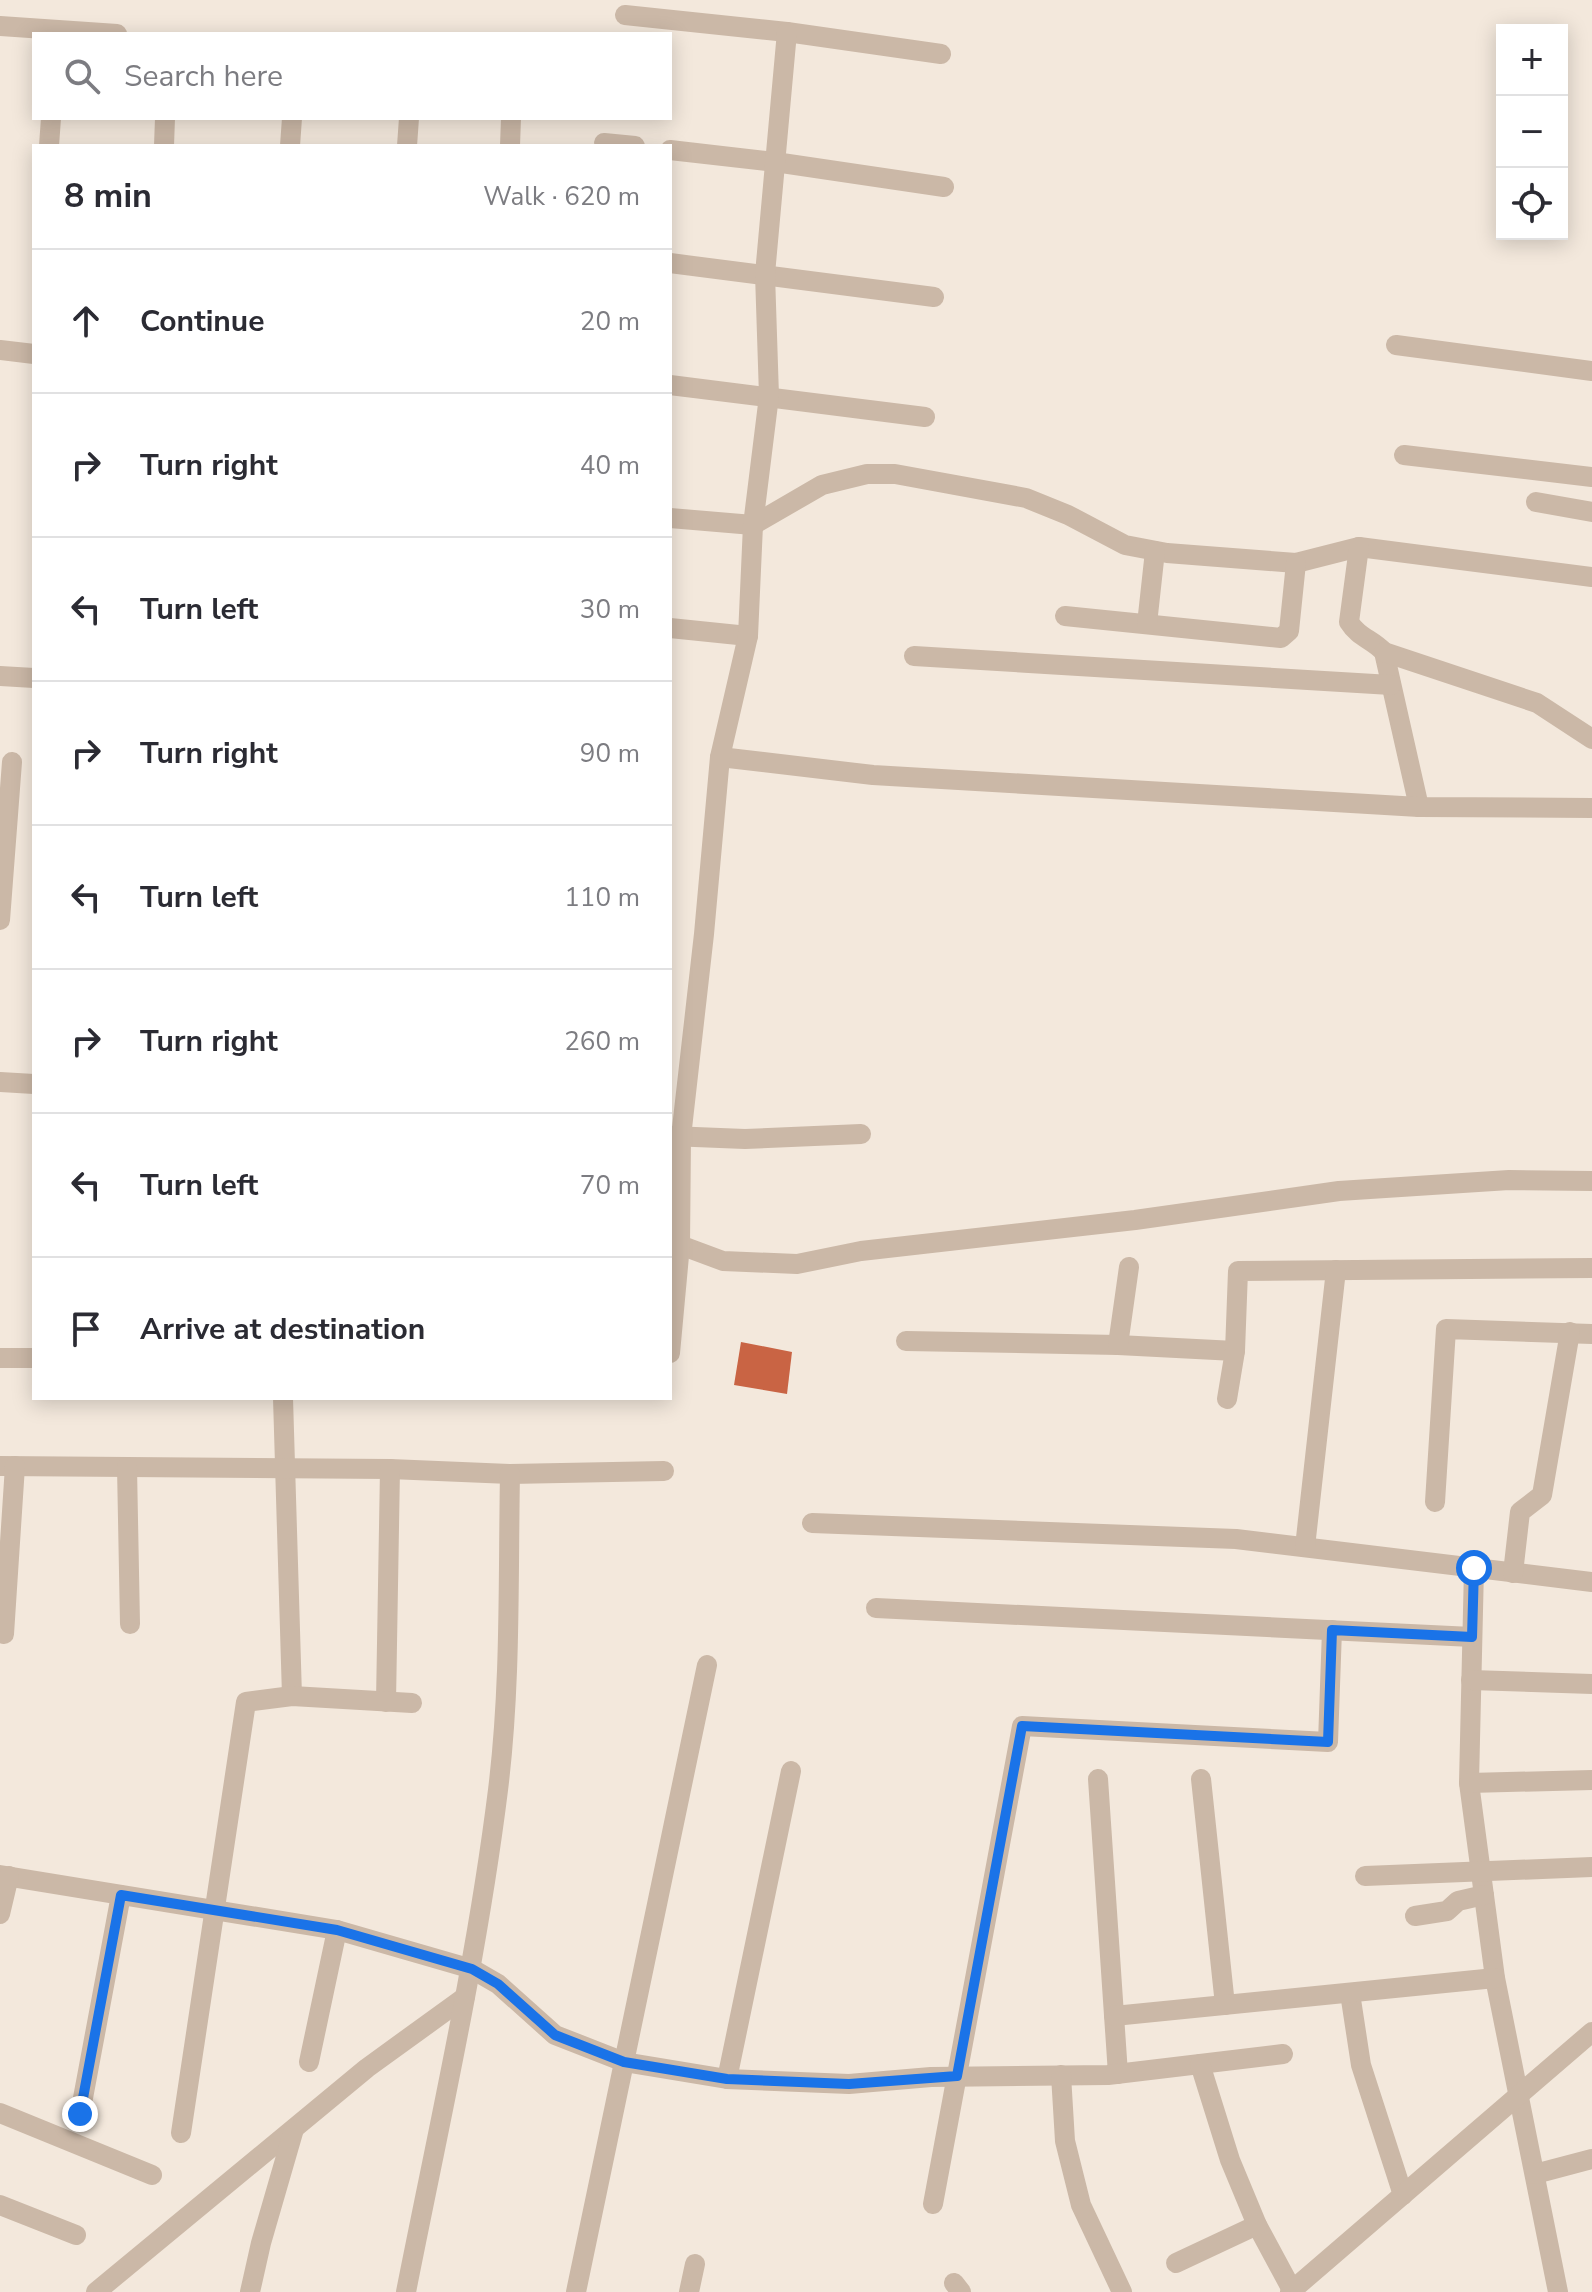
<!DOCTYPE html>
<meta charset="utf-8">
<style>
:root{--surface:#fff;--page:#f7f7f7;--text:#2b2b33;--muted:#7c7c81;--line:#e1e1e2}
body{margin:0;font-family:"Nunito Sans",sans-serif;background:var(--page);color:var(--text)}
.controls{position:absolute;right:24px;top:24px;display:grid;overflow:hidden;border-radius:0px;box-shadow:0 4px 20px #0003}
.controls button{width:72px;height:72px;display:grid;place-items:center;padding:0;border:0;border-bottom:2px solid var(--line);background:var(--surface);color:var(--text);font:40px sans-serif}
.stop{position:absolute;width:24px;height:24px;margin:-18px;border:6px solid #1a73e8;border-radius:50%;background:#fff}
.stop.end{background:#1a73e8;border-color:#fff;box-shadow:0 2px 8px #0008}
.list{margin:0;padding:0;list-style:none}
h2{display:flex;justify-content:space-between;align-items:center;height:104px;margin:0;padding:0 32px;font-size:34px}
h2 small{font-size:26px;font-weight:400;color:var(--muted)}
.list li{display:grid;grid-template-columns:52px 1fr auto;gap:24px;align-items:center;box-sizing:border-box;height:144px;padding:0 32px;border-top:2px solid var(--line)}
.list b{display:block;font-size:30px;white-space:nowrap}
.list em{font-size:26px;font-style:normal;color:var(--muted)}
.icon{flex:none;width:44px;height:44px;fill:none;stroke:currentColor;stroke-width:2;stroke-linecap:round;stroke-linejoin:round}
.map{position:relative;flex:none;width:1592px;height:2292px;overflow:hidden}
.search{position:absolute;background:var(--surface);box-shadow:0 4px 20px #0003;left:32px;top:32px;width:640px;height:88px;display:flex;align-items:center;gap:20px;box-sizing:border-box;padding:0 28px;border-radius:0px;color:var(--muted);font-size:30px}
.panel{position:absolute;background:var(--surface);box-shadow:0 4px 20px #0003;left:32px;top:144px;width:640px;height:1256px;border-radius:0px}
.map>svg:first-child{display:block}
.building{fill:#c96444}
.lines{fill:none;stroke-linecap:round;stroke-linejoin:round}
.minor{stroke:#cbb8a7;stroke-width:20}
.route{stroke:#1a73e8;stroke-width:10}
</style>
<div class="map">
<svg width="1592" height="2292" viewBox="0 0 1592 2292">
<rect width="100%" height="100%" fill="#f3e8dc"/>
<polygon class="building" points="741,1342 792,1352 787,1394 734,1385"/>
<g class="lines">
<g class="minor">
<polyline points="625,15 787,32 941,54"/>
<polyline points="0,26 117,34"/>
<polyline points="604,143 635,146"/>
<polyline points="49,146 51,118"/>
<polyline points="164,146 165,118"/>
<polyline points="290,146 292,118"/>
<polyline points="407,146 409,118"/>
<polyline points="510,146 511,118"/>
<polyline points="670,150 775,162 944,187"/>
<polyline points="670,263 934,297"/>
<polyline points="1396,345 1592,371"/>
<polyline points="0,350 34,354"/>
<polyline points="670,385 925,417"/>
<polyline points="1404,455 1592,477"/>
<polyline points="1536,502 1592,512"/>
<polyline points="670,518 753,525 822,485 867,474 895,474 1026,498 1068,515 1125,545 1167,553 1296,563 1359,547 1592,577"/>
<path d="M1359 547 1349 622C1359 638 1372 639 1384 652L1419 807"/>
<polyline points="1065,616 1281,638 1289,631 1296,563"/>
<polyline points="1147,624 1155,551"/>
<polyline points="670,628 748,636"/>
<polyline points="1384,652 1537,703 1592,739"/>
<polyline points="914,656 1391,685"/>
<polyline points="0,676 34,678"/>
<polyline points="720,757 873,775 1419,807 1592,808"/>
<polyline points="0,920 12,762"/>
<polyline points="0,1082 34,1084"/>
<polyline points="670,1136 745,1139 861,1134"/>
<polyline points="680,1245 723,1261 797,1264 861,1251 1135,1220 1339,1191 1509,1180 1592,1181"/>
<polyline points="906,1341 1118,1345 1235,1351"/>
<polyline points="1118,1345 1129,1267"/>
<polyline points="670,1353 680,1245 681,1137 704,934 720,757 748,636 753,525 769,396 765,274 787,32"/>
<polyline points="0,1358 34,1358"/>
<polyline points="283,1398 292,1696"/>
<polyline points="1227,1399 1235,1351 1238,1271 1592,1268"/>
<polyline points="0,1466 390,1469 510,1474 664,1471"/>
<polyline points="127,1467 130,1624"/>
<polyline points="1435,1502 1446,1329 1592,1334"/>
<polyline points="812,1523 1236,1539 1592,1582"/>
<polyline points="1305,1547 1336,1270"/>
<polyline points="1474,1568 1469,1783 1495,1978 1558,2292"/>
<polyline points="1513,1573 1520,1512 1542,1495 1570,1332"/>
<polyline points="876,1608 1472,1637"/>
<polyline points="4,1634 15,1466"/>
<polyline points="1471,1680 1592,1684"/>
<polyline points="386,1702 390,1469"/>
<polyline points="1098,1779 1118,2074"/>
<polyline points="1201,1779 1225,2005"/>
<polyline points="1469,1783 1592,1780"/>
<polyline points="0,1875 337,1930 472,1969 498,1984 555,2035 624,2062 727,2079 849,2084 931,2077 1108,2075 1283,2054"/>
<polyline points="1365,1876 1592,1867"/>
<polyline points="0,1914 9,1876"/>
<polyline points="1415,1916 1447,1911 1458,1901 1484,1895"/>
<polyline points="1350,1993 1361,2065 1403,2195"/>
<polyline points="1114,2016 1495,1978"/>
<polyline points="309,2062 337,1930"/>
<polyline points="1200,2064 1230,2160 1257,2225 1292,2290"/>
<polyline points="1061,2075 1065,2141 1081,2205 1122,2292"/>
<polyline points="727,2079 791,1771"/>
<polyline points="0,2113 152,2175"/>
<polyline points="80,2114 121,1895"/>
<polyline points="181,2133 246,1702 292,1696 412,1703"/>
<polyline points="1535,2174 1592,2159"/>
<polyline points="933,2204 1022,1726 1328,1742 1332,1630"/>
<polyline points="0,2205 76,2235"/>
<polyline points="1176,2263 1257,2225"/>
<polyline points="954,2283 961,2292"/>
<polyline points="96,2292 367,2068 465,1997"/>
<polyline points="250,2292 261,2243 294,2129"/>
<path d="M406 2292C439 2125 477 1959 498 1790 511 1685 508 1579 510 1474"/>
<polyline points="576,2292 707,1665"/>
<polyline points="689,2292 695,2264"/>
<polyline points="1290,2292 1592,2032"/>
</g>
</g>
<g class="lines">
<polyline class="route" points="80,2114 121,1895 337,1930 472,1969 498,1984 555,2035 624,2062 727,2079 849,2084 957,2076 1022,1726 1328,1742 1332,1630 1472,1637 1474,1568"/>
</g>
</svg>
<div class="controls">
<button>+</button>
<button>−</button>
<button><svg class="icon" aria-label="locate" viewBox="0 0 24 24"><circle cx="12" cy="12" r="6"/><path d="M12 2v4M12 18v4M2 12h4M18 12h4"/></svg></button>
</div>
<div class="stop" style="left:1474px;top:1568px"></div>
<div class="stop end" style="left:80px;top:2114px"></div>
<div class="search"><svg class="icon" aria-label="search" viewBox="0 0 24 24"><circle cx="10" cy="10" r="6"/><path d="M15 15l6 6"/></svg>Search here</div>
<section class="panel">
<h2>8 min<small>Walk · 620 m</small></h2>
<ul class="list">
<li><svg class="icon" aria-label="ahead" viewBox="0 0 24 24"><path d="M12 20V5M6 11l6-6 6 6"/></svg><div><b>Continue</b></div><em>20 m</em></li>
<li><svg class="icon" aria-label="right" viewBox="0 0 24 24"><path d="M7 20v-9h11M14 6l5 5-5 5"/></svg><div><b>Turn right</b></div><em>40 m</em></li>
<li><svg class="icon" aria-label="left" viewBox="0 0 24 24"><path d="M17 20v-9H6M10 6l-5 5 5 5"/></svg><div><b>Turn left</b></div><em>30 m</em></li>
<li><svg class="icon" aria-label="right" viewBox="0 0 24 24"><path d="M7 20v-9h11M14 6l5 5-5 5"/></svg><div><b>Turn right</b></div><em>90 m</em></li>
<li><svg class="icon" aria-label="left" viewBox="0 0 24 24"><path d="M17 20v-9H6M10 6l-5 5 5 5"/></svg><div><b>Turn left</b></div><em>110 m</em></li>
<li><svg class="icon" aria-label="right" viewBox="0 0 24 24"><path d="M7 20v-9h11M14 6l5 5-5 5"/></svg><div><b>Turn right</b></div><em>260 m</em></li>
<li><svg class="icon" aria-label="left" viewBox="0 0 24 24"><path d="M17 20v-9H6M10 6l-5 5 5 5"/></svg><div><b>Turn left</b></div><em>70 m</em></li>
<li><svg class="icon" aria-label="arrive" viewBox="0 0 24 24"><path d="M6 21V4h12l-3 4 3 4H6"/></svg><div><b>Arrive at destination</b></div></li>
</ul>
</section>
</div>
